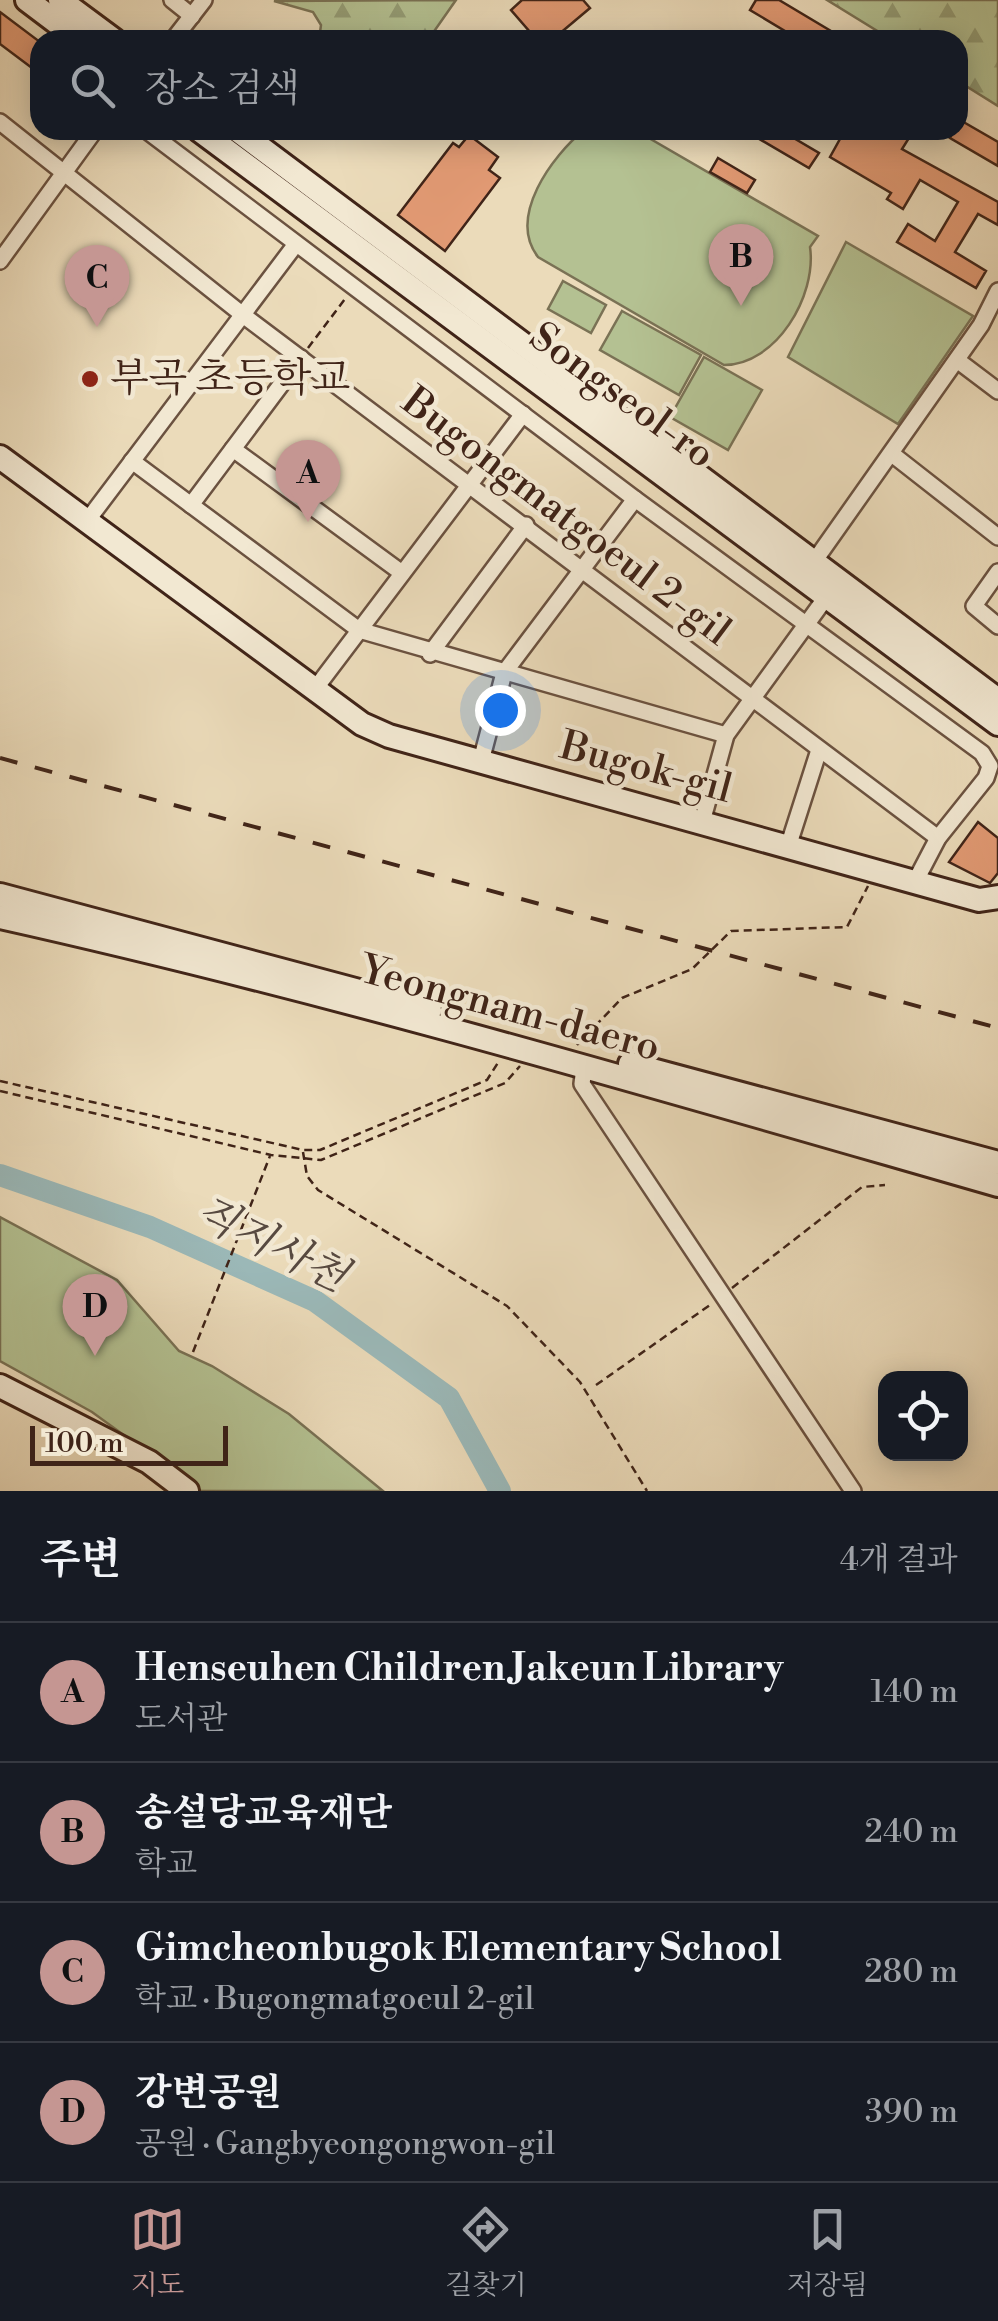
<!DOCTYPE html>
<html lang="ko">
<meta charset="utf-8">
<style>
:root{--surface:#171b24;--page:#20242c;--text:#f1f3f6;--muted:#9ea1a6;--line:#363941;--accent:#c59692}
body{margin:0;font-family:"Libre Bodoni","Noto Serif KR",serif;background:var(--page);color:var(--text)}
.controls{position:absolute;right:30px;bottom:30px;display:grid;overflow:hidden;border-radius:20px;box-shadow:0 5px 25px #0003}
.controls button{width:90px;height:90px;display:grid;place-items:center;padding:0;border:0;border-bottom:2px solid var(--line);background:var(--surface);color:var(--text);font:50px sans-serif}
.scale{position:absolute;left:30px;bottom:25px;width:198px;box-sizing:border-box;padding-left:10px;border:5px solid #402418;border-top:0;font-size:28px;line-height:35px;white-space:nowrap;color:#402418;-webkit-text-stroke:8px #f2e8d2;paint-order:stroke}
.you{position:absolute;left:500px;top:710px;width:35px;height:35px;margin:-25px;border:8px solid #fff;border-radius:50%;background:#1a73e8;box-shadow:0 0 0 15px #1a73e833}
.badge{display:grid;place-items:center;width:65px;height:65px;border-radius:50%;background:var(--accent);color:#111;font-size:32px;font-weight:700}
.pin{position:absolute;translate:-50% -82px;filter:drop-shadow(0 2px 5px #0008)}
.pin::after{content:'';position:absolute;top:52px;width:35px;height:30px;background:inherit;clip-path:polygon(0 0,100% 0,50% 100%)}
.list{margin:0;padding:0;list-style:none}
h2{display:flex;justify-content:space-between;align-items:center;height:130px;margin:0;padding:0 40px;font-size:42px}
h2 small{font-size:32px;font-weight:400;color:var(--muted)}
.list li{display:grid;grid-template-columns:65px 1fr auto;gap:30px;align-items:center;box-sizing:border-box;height:140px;padding:0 40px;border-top:2px solid var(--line)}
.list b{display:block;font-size:38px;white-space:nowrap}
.list p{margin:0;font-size:32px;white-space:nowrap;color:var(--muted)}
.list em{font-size:32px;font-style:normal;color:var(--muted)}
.icon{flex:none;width:55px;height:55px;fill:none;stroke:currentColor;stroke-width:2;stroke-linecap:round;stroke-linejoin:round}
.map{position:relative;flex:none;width:998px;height:1491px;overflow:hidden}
.search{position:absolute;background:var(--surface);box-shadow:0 5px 25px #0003;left:30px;right:30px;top:30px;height:110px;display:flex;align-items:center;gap:25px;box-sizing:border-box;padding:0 35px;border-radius:30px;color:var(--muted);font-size:38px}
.sheet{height:690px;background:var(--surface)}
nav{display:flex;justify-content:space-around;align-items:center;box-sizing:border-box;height:140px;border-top:2px solid var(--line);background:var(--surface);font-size:28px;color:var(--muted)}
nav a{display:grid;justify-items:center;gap:5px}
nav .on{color:var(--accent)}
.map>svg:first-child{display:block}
.green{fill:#b4c192;stroke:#7a7255;stroke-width:2.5}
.forest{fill:url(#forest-firs);stroke:#7a7255;stroke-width:2.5}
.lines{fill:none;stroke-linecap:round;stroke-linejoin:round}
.river{stroke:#9bb9b9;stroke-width:22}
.building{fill:#e29a74;stroke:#402418;stroke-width:2.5}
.street-casing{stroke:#6b5240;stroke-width:20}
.secondary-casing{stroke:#402418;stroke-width:28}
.path{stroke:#402418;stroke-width:2.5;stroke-dasharray:8 5;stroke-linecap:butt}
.street{stroke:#f2e8d2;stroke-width:15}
.secondary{stroke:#f2e8d2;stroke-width:22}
.rail{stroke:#402418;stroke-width:4;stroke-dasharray:18 18;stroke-linecap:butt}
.poi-dot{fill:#8f2418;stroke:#f2e8d2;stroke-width:4}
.labels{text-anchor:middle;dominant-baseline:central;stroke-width:9;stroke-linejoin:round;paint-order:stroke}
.poi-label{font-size:40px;fill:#402418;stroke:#f2e8d2;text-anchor:start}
.street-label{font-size:40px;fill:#402418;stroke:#f2e8d2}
.water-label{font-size:42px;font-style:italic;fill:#574940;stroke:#f2e8d2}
</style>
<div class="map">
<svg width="998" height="1491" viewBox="0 0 998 1491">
<defs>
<pattern id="forest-firs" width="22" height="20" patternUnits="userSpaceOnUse" patternTransform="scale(2.5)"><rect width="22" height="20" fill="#b4c192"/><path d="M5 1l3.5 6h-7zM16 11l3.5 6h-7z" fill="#949d76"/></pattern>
</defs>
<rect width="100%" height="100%" fill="#ebdbba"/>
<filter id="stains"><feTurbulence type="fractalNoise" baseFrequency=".002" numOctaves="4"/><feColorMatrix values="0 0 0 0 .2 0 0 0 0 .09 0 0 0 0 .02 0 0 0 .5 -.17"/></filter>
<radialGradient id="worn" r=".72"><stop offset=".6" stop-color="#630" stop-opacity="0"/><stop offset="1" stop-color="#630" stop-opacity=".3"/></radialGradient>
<g class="green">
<path d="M584 130H635L818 236 810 247C817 296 776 365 724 365L538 257C507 217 552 156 584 130Z"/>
<polygon points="846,242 973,316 898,424 788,357"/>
<polygon points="563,281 606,305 591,333 548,309"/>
<polygon points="622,311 701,355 679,395 600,350"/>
<polygon points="704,357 762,390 728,450 670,417"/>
<polygon points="0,1217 117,1280 179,1351 212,1366 289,1414 383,1491 201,1491 92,1412 0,1361"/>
</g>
<g class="forest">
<polygon points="456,0 428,40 319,40 321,25 313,12 274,1"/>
<polygon points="827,0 998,0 998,106 958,81 958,40 892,40"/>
</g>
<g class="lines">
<polyline class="river" points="0,1175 150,1227 315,1301 449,1398 500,1491"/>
</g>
<g class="building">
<polygon points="522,0 583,0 590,8 552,40 537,40 511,10"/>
<polygon points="756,0 779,0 846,40 800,40 750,10"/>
<polygon points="0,12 40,42 40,74 0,44"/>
<polygon points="960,120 998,142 998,166 950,138"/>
<polygon points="744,130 780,130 819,153 809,168"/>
<polygon points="845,130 914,130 902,149 998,202 998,225 978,214 955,252 986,271 976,288 897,242 908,224 935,241 958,202 920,180 903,209 887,199 891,193 830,157"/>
<polygon points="469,135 498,157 489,170 500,178 445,251 398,215 453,143 459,147"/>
<polygon points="718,158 755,180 747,193 710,172"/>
<polygon points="978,822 998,838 998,873 990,883 949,862"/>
</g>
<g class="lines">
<defs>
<g id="street">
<polyline points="172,0 192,16"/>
<polyline points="173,40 204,0"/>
<polyline points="0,122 243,315 938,838"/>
<polyline points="146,130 635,499 982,753 990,766 986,778 938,838 915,882"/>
<polyline points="0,261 95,130"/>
<polyline points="957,360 998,391"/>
<polyline points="233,449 402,573"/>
<polyline points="892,454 998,537"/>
<polyline points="132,461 359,630 726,735"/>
<polyline points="191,505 301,358"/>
<polyline points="87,521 296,244"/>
<polyline points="811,566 981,325 998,291"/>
<polyline points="998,572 974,606 998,626"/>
<polyline points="430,654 526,525"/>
<polyline points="315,689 523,414"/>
<polyline points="481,761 504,673 635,499"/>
<polyline points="702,822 726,735 827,596"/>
<polyline points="788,847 819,750"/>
<polyline points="584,1067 582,1084 853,1491"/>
</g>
<g id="secondary">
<polyline points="27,0 80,40"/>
<polyline points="60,0 114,40"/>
<polyline points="199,130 998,724"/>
<polyline points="237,130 998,700"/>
<polyline points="0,457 362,724 389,736 979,900 998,897"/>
<polyline points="0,895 430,1010"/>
<path d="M0 917C336 992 667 1090 998 1185"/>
<polyline points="630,1064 998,1163"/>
<polyline points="0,1386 149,1462 187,1491"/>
</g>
</defs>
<use href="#street" class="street-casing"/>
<use href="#secondary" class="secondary-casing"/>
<g class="path">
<polyline points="308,348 345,299"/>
<polyline points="577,1045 622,998 692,969 731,931 847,927 868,886"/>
<polyline points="0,1081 303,1150 320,1150 487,1080 499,1061"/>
<polyline points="0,1091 271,1155 321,1160 505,1083 520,1066"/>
<polyline points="303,1152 307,1176 318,1190 507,1306 580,1382 647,1491"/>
<polyline points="732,1288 862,1187 885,1185"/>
<polyline points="193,1352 270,1156"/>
<polyline points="596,1385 710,1305"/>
</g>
<use href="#street" class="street"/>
<use href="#secondary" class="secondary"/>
<polyline class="rail" points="0,758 998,1028"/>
</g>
<circle class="poi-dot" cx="90" cy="379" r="10"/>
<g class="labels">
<g class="poi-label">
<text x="110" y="379">부곡 초등학교</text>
</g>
<g class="street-label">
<text transform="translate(622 396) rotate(36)">Songseol-ro</text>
<text transform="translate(566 517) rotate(37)">Bugongmatgoeul 2-gil</text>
<text transform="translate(646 768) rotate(15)">Bugok-gil</text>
<text transform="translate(510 1009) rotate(15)">Yeongnam-daero</text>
</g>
<g class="water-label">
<text transform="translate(271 1245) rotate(26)">직지사천</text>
</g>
</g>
<rect width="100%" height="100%" filter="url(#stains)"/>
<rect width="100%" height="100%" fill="url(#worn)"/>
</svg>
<div class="controls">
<button><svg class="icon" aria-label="locate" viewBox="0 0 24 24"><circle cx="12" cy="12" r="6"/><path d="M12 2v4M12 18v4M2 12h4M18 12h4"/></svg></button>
</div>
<div class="scale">100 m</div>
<div class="you"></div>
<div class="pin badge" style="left:308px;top:522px">A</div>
<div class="pin badge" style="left:741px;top:306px">B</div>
<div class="pin badge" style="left:97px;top:327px">C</div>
<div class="pin badge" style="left:95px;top:1356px">D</div>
<div class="search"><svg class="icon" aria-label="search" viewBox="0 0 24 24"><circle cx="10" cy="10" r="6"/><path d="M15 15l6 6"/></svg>장소 검색</div>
</div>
<section class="sheet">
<h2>주변<small>4개 결과</small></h2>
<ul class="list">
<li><span class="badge">A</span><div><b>Henseuhen Children Jakeun Library</b><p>도서관</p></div><em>140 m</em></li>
<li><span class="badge">B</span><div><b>송설당교육재단</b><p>학교</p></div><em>240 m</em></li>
<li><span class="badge">C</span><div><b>Gimcheonbugok Elementary School</b><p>학교 · Bugongmatgoeul 2-gil</p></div><em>280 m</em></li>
<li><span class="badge">D</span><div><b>강변공원</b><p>공원 · Gangbyeongongwon-gil</p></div><em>390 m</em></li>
</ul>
</section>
<nav>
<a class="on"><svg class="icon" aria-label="map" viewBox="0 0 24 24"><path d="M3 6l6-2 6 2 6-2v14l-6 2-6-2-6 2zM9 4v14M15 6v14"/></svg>지도</a>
<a><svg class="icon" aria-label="directions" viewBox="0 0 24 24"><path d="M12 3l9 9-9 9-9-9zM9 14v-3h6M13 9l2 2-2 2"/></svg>길찾기</a>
<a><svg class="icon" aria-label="saved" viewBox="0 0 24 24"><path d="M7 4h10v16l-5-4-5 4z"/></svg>저장됨</a>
</nav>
